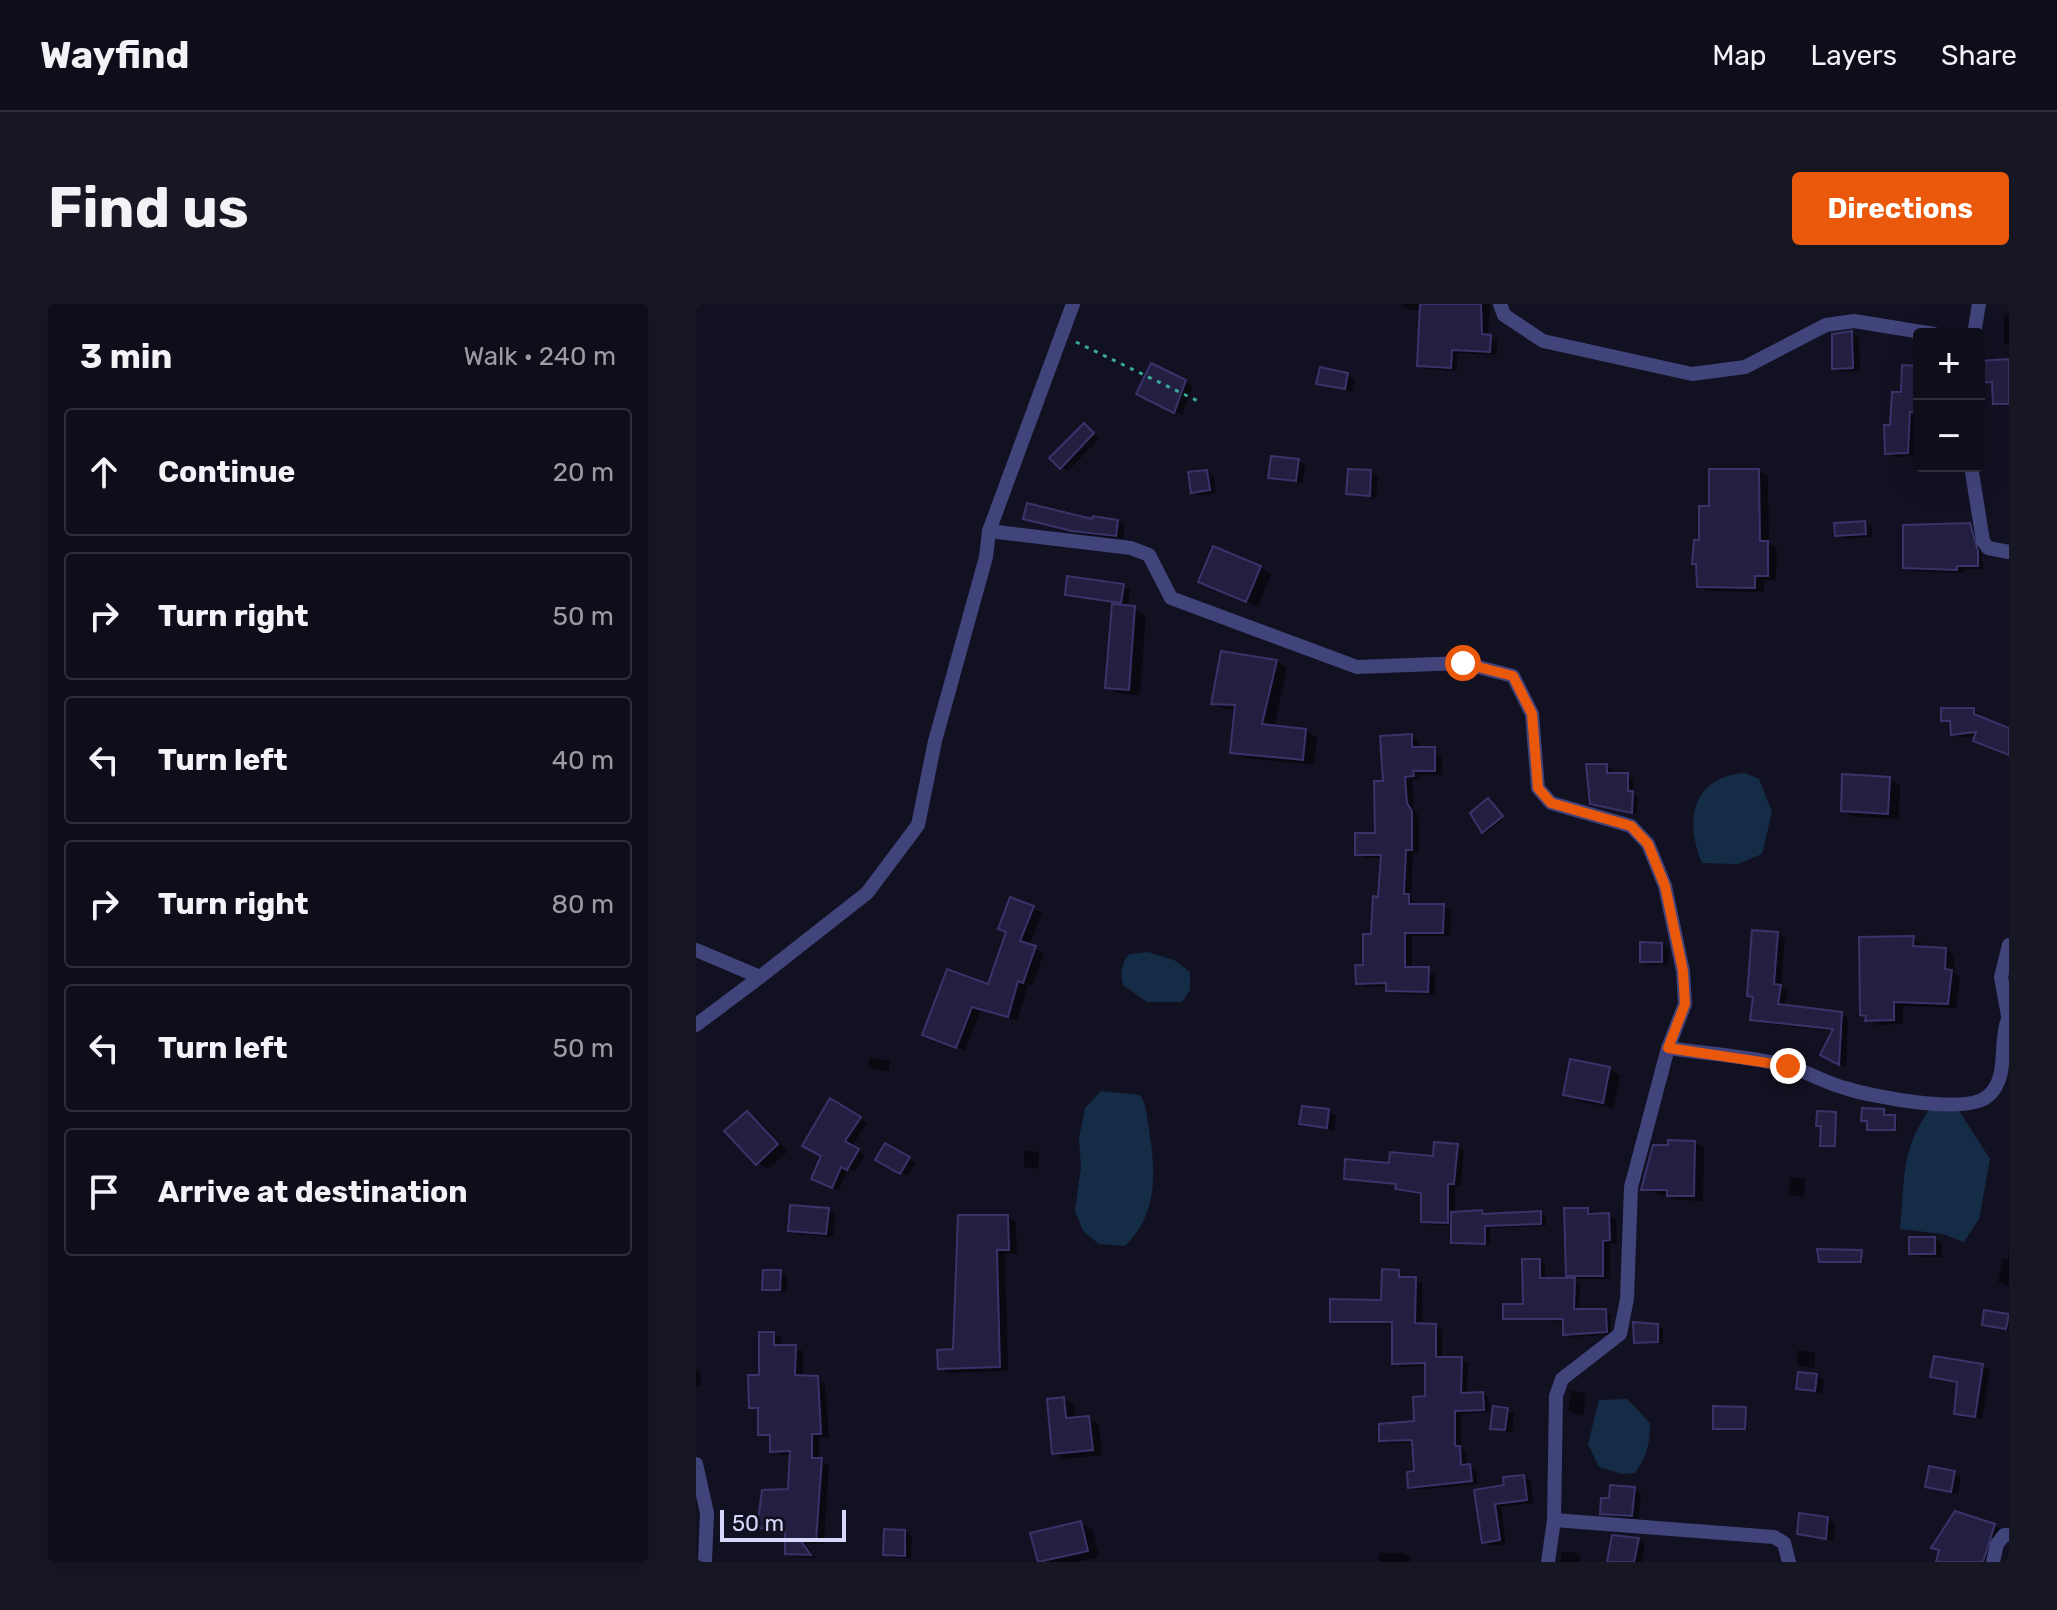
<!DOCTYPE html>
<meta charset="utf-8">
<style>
:root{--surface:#0e0d1a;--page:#171623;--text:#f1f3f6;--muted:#9b9ca2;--line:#2e2d39;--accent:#ea580c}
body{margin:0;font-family:Rubik,sans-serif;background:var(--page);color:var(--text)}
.controls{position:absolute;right:24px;top:24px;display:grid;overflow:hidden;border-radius:8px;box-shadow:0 8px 32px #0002}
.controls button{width:72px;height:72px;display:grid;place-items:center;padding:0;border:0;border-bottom:2px solid var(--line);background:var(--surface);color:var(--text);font:40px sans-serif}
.scale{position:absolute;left:24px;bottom:20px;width:126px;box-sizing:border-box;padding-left:8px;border:4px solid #d8d6fa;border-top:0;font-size:22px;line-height:28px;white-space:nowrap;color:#d8d6fa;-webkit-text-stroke:6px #121122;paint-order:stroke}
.stop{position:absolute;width:24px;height:24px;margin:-18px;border:6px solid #ea580c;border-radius:50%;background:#fff}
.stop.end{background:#ea580c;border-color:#fff;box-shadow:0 2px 8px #0008}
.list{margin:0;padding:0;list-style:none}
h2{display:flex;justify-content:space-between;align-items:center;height:104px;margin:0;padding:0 32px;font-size:34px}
h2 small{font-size:26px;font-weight:400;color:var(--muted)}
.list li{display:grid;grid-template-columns:52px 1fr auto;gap:24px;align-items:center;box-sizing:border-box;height:128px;margin:0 16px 16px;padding:0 16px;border:2px solid var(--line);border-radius:8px}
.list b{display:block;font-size:30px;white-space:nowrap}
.list em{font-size:26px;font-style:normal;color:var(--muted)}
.icon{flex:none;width:44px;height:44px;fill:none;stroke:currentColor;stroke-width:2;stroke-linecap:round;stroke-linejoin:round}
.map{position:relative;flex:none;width:1313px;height:1258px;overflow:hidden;border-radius:8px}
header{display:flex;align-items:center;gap:48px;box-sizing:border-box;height:112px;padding:0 40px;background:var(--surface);border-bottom:2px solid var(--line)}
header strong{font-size:38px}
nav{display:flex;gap:44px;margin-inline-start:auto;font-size:28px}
.intro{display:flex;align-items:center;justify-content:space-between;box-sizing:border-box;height:192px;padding:0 48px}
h1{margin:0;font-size:56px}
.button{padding:20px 36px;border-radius:8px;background:var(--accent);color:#fff;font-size:28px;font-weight:700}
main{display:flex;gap:48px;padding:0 48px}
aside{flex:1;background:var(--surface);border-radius:8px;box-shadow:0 8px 32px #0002}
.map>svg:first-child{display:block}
.water{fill:#152c47}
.shadow{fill:#0007}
.building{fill:#231f41;stroke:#3a336a;stroke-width:2}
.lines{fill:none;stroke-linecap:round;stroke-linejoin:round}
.path{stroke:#3ca89a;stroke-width:3;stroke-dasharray:4 6;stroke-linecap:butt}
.minor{stroke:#41437b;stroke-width:14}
.route{stroke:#ea580c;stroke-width:10}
</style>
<header>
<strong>Wayfind</strong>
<nav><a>Map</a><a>Layers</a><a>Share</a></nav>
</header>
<div class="intro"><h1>Find us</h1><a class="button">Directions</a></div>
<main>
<aside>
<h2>3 min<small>Walk · 240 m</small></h2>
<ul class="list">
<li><svg class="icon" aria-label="ahead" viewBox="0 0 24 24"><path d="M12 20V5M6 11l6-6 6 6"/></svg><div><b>Continue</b></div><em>20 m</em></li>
<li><svg class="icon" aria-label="right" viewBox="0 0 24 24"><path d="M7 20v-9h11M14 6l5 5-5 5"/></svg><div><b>Turn right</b></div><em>50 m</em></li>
<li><svg class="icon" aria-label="left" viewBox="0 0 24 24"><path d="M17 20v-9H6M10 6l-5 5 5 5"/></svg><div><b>Turn left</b></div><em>40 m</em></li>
<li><svg class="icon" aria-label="right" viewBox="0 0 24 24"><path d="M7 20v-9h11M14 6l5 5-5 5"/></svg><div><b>Turn right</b></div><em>80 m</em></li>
<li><svg class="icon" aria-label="left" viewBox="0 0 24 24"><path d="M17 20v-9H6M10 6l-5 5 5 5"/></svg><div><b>Turn left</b></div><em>50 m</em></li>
<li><svg class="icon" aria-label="arrive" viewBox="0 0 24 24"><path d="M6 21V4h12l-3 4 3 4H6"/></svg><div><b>Arrive at destination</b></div></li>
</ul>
</aside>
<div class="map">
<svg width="1313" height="1258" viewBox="0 0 1313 1258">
<rect width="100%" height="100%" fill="#121122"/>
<g class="water">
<path d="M1049 469 1063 475 1076 508 1066 550 1042 560 1006 559C988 516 996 473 1049 469Z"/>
<path d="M452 648 478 656 494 668V686L486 698H451L427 681C424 669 425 660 433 650Z"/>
<path d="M405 787 444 791C451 801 451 814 453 826 460 869 462 910 429 942L403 940 387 927 379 907 385 863 383 834 389 804Z"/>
<path d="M1260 802 1294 855 1283 915 1268 938 1247 930 1204 925C1209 878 1204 847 1233 806Z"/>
<path d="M931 1095 954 1119C954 1140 951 1152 939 1169L926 1170 903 1163 892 1140 903 1096Z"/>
</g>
<g class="shadow">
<polygon points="705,0 794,0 792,33 801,36 801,51 762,49 761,67 729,65 723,61 725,6 712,6"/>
<polygon points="1308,11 1313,11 1313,42 1308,40"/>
<polygon points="1156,29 1163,33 1164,67 1145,68 1138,64"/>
<polygon points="1313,57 1313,101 1303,102 1299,99 1298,80 1286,78"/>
<polygon points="456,61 497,82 486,111 450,94"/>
<polygon points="1223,64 1223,122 1220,122 1218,152 1198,153 1191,149 1196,123 1207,90"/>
<polygon points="625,65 659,75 656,88 623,79"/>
<polygon points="388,122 404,134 372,167 365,163"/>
<polygon points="602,157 609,161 607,179 574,172"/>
<polygon points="1063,167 1072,172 1073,240 1081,245 1080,276 1068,276 1068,288 1012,287 1003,282 1002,261 998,259 1015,204"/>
<polygon points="511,168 518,172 520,189 504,192 496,188"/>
<polygon points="675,168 682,172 680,194 652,189"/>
<polygon points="330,214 422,217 429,222 427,235 385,230"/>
<polygon points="1169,219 1176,223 1176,233 1148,235 1141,231"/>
<polygon points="1273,221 1280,225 1288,265 1268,265 1268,269 1216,267 1209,263"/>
<polygon points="564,263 575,270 562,303 504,277"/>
<polygon points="427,282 434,286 432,304 450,311 444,391 422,389 411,383 418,299 371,290"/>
<polygon points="580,357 591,364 578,424 610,427 621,433 618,461 548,454 537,448 541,406 528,405 517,399"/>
<polygon points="1278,406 1284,410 1284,415 1313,426 1313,450 1281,432 1264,434 1257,430 1256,420 1247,416"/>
<polygon points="715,432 723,437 723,445 746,450 746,471 724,471 725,475 716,476 718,505 723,513 723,549 717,549 715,594 720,602 747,602 755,606 754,632 716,632 716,665 739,670 739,691 699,690 692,682 669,683 662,678 684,595 687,554 669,554 661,550 681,531 689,479"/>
<polygon points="911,462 916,465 917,471 937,474 937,490 942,493 941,510 896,499"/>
<polygon points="1193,475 1204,481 1203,515 1158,513 1147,506"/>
<polygon points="795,498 808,514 790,529 787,528"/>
<polygon points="337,604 346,609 333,642 348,649 336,682 332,681 321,717 285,706 269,747 228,730 293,683"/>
<polygon points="1082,630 1089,634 1085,683 1091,687 1089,703 1145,710 1152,714 1150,763 1126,750 1139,727 1064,719 1057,715 1059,695 1053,691"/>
<polygon points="1217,634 1226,639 1226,644 1249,645 1258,651 1258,669 1264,673 1260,704 1207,702 1207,720 1180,721 1166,710"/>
<polygon points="966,641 973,645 972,661 953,661 946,657"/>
<polygon points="174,753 194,757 193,768 172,764"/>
<polygon points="913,765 924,771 918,804 881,797 870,790"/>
<polygon points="135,796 171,819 155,843 169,851 159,868 152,865 143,886 124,878"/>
<polygon points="633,807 640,811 638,827 605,819"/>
<polygon points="1187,807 1190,813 1201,814 1201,827 1173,825 1173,818 1167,816"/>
<polygon points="51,809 62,816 92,847 72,865 61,859"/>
<polygon points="1140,810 1141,842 1129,842 1127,822 1122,821"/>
<polygon points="999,839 1008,844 1007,897 982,896 947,885"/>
<polygon points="190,842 220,859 212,872 182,855"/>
<polygon points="761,842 768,846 765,883 759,883 759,909 845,909 850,912 850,922 794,924 794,941 762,941 757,938 757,921 733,921 727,917 727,891 708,888 702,882 650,874 739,854"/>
<polygon points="328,846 343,848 342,865 328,863"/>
<polygon points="1094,873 1109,875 1108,893 1093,891"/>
<polygon points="132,906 139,910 137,933 102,930 94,926"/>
<polygon points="891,906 920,915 921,939 914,940 914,975 879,975 872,971"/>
<polygon points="312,913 320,918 321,950 309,950 312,1067 252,1069 244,1064 259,1047"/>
<polygon points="1239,935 1246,939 1246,953 1222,953 1215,949"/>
<polygon points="1313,937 1313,983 1302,978 1307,954 1312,955"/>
<polygon points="1165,948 1168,959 1125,957"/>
<polygon points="844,957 849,960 849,976 884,979 883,1007 915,1010 915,1031 875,1033 869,1030 869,1017 809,1014 829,1002"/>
<polygon points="84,968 91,972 91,989 68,985"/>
<polygon points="703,968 709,975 726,979 726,1021 746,1025 746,1055 772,1058 771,1091 787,1090 793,1094 794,1108 765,1110 765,1145 770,1148 771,1163 780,1166 782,1180 720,1186 714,1183 720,1169 718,1139 692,1139 685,1135 720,1119 731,1094 731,1062 705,1063 698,1059 698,1020 642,1020 636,1016 687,998"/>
<polygon points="1290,1008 1313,1012 1313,1027 1288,1020"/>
<polygon points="961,1022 967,1025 967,1040 940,1038"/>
<polygon points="77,1030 85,1034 85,1043 107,1047 107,1073 129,1079 133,1133 123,1134 123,1156 133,1161 128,1240 109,1239 120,1254 99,1253 91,1248 91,1229 63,1223 94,1187 96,1151 84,1151 76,1147 76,1134 64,1130 63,1107 55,1103"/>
<polygon points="0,1046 0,1066 4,1068 5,1082 0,1083"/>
<polygon points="1102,1046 1119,1049 1118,1064 1101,1061"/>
<polygon points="1287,1062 1294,1066 1286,1115 1267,1113 1260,1109 1263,1079 1236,1072"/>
<polygon points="1121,1072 1128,1076 1126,1090 1102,1084"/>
<polygon points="875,1086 890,1090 887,1112 872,1107"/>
<polygon points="368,1095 378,1101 379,1115 393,1114 403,1120 406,1151 368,1155 358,1149"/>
<polygon points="1049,1105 1052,1126 1019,1124"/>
<polygon points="811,1106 818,1110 816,1129 797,1124"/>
<polygon points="1258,1169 1265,1173 1262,1191 1231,1182"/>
<polygon points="828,1173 835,1177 837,1199 805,1203 810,1240 795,1242 788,1238 780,1188 810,1183"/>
<polygon points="938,1185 945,1189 943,1215 913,1212 906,1208 915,1196"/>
<polygon points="1132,1215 1139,1219 1137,1237 1104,1229"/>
<polygon points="384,1219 396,1225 403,1253 381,1258 344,1258 337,1231"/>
<polygon points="1298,1222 1308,1227 1298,1258 1242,1258 1244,1247 1238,1243"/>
<polygon points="209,1228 216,1232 215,1254 196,1254 189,1250"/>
<polygon points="942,1236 949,1240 946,1258 913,1258"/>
<polygon points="866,1248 878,1248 885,1253 884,1258 864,1258"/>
<polygon points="683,1249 707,1249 714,1253 714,1258 683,1258"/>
</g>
<g class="building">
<polygon points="724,0 785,0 786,30 795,31 794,48 756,46 755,64 721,62"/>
<polygon points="1156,27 1157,64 1136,65 1136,30"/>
<polygon points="1313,55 1313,100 1297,100 1296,78 1284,79 1283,57"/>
<polygon points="455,59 490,76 478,109 440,90"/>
<polygon points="1206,61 1223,62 1223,109 1214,108 1212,149 1189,150 1188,121 1194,121 1196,88 1205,88"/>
<polygon points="624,63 652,69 649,85 620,80"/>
<polygon points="388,119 398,129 364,165 353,154"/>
<polygon points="575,152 603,155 600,177 572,174"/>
<polygon points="652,165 675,166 674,192 650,190"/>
<polygon points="1013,165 1063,165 1064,237 1072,237 1072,272 1059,272 1059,284 1001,283 1000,260 996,260 998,236 1003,236 1003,202 1013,202"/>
<polygon points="511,166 514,186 495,189 492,168"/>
<polygon points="331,199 396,215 397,212 422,216 420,232 376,227 327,215"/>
<polygon points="1169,217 1170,230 1139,232 1138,219"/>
<polygon points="1274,219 1282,247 1282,262 1261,262 1261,266 1207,264 1207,221"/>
<polygon points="517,242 565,262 550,298 502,278"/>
<polygon points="371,272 428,280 425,299 369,291"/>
<polygon points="416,300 439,302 433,386 409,384"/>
<polygon points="525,347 581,356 566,420 610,425 607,456 534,449 539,401 515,400"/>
<polygon points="1245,404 1278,404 1278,410 1313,424 1313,451 1277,437 1280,428 1255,431 1254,417 1245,417"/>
<polygon points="716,430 716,443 739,443 739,467 717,467 718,472 709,473 711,499 716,507 716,546 710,546 708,590 713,590 713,600 748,600 747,629 709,629 709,663 733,663 732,688 690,687 690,679 660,680 659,661 667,661 667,630 675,630 677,592 682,593 685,551 659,551 659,529 679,529 678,477 687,477 684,432"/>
<polygon points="890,460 911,460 911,469 932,469 932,487 937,487 936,509 894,500"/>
<polygon points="1146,470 1194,473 1192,510 1145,507"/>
<polygon points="792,494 807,512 786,529 774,509"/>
<polygon points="314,593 338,602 324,637 340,642 327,679 322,677 312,713 276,703 260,744 226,731 251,665 292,680 310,628 302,625"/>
<polygon points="1056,626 1082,628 1078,680 1085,681 1082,700 1146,708 1143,761 1124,751 1137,725 1054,716 1057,693 1051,692"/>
<polygon points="1218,632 1217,642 1250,644 1249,665 1256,666 1252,700 1198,698 1198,716 1169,717 1170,712 1164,711 1163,633"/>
<polygon points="944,638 966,639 966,658 944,658"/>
<polygon points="874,755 914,763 907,799 867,791"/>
<polygon points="134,794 165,813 149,837 163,845 151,866 145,863 136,884 115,875 125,852 106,842"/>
<polygon points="606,802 633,805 631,824 603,820"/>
<polygon points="1166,804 1188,805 1188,811 1199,811 1199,826 1171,826 1171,817 1165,817"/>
<polygon points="51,807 82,840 60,861 28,827"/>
<polygon points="1121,807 1140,808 1139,842 1124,842 1125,822 1120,822"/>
<polygon points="972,836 999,837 998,892 971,892 971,886 945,886 957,841 972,841"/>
<polygon points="738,838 762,840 758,880 752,880 752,919 725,918 725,889 699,885 700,880 648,875 649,855 693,859 694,848 737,852"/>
<polygon points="189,839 214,853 204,870 179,856"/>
<polygon points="94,901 133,904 130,930 92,927"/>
<polygon points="868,904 892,904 892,910 913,909 914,936 907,937 907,972 870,972"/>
<polygon points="786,906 787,910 845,907 845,920 789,922 789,940 755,939 755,908"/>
<polygon points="262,911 312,911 313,946 301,946 304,1063 242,1065 241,1046 257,1045"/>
<rect x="1213" y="933" width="26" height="17"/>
<polygon points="1121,945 1166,946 1165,958 1123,958"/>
<polygon points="826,955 844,955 844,974 879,974 878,1005 910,1005 911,1028 867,1031 867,1015 807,1015 807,1000 827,1000"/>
<polygon points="686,965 703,966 703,973 720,973 719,1019 740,1020 740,1053 766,1053 765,1089 787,1088 788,1106 759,1107 759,1142 764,1142 765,1161 774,1160 776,1177 712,1184 711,1168 718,1167 716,1136 683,1137 683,1120 718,1117 717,1093 729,1092 729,1059 696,1060 696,1018 634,1018 634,995 685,996"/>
<polygon points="67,966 85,966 84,986 66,986"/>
<polygon points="1288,1006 1313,1010 1310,1025 1286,1021"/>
<polygon points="937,1018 962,1020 962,1038 938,1039"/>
<polygon points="63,1028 78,1028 78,1041 100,1041 99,1071 122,1072 125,1130 116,1130 116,1154 126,1154 120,1237 104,1236 115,1251 89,1250 89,1226 61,1224 66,1186 92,1185 94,1147 74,1148 74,1131 62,1131 62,1104 53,1104 52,1071 63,1071"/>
<polygon points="1238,1052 1287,1060 1279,1113 1258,1110 1261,1078 1234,1073"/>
<polygon points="1102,1068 1121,1070 1119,1087 1100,1085"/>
<polygon points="368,1093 370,1114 393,1112 397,1146 356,1150 351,1095"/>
<polygon points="797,1102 812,1104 809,1126 794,1125"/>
<polygon points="1017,1102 1050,1103 1049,1125 1017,1125"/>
<polygon points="1233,1162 1259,1167 1255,1188 1229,1183"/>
<polygon points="828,1171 831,1196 799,1200 804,1236 786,1239 778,1186 808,1181 807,1173"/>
<polygon points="914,1181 939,1183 936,1212 904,1210 905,1194 913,1194"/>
<polygon points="1259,1207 1299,1220 1287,1258 1240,1258 1243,1246 1235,1244"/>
<polygon points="1103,1209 1132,1213 1130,1235 1101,1230"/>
<polygon points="385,1217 392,1247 342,1258 334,1229"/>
<polygon points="188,1225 209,1226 209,1252 187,1251"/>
<polygon points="916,1231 943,1234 938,1258 911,1258"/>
</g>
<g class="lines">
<polyline class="path" points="380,38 502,97"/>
<g class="minor">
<polyline points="804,0 808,11 847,37 996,70 1049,63 1130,21 1158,17 1238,30"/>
<polyline points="1278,30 1283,0"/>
<polyline points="1275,162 1287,237 1292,244 1313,248"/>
<polyline points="293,227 435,244 453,251 475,294 661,363 767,359 817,372 836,410 842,484 855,499 935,522 952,540 969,582 987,667 989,700 972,744 935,883 931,995 924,1030 866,1075 860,1092 858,1216 852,1258"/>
<polyline points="1313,641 1305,673 1313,717"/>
<polyline points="0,646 64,673 171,589 222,521 239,437 290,253 293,227 377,0"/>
<polyline points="0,721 64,673"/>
<path d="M972 744C1011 750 1054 752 1092 762 1112 768 1130 779 1149 784 1177 793 1270 811 1292 792 1313 774 1303 742 1311 718"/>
<polyline points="0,1160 11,1209 9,1258"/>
<polyline points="858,1216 1078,1233 1088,1239 1093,1258"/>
<polyline points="1297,1258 1301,1240 1308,1231 1313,1231"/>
</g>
</g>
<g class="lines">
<polyline class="route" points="767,359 817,372 836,410 842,484 855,499 935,522 952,540 969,582 987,667 989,700 972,744 1092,762"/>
</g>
</svg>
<div class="controls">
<button>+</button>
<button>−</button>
</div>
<div class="scale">50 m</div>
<div class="stop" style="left:767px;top:359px"></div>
<div class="stop end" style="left:1092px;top:762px"></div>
</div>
</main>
